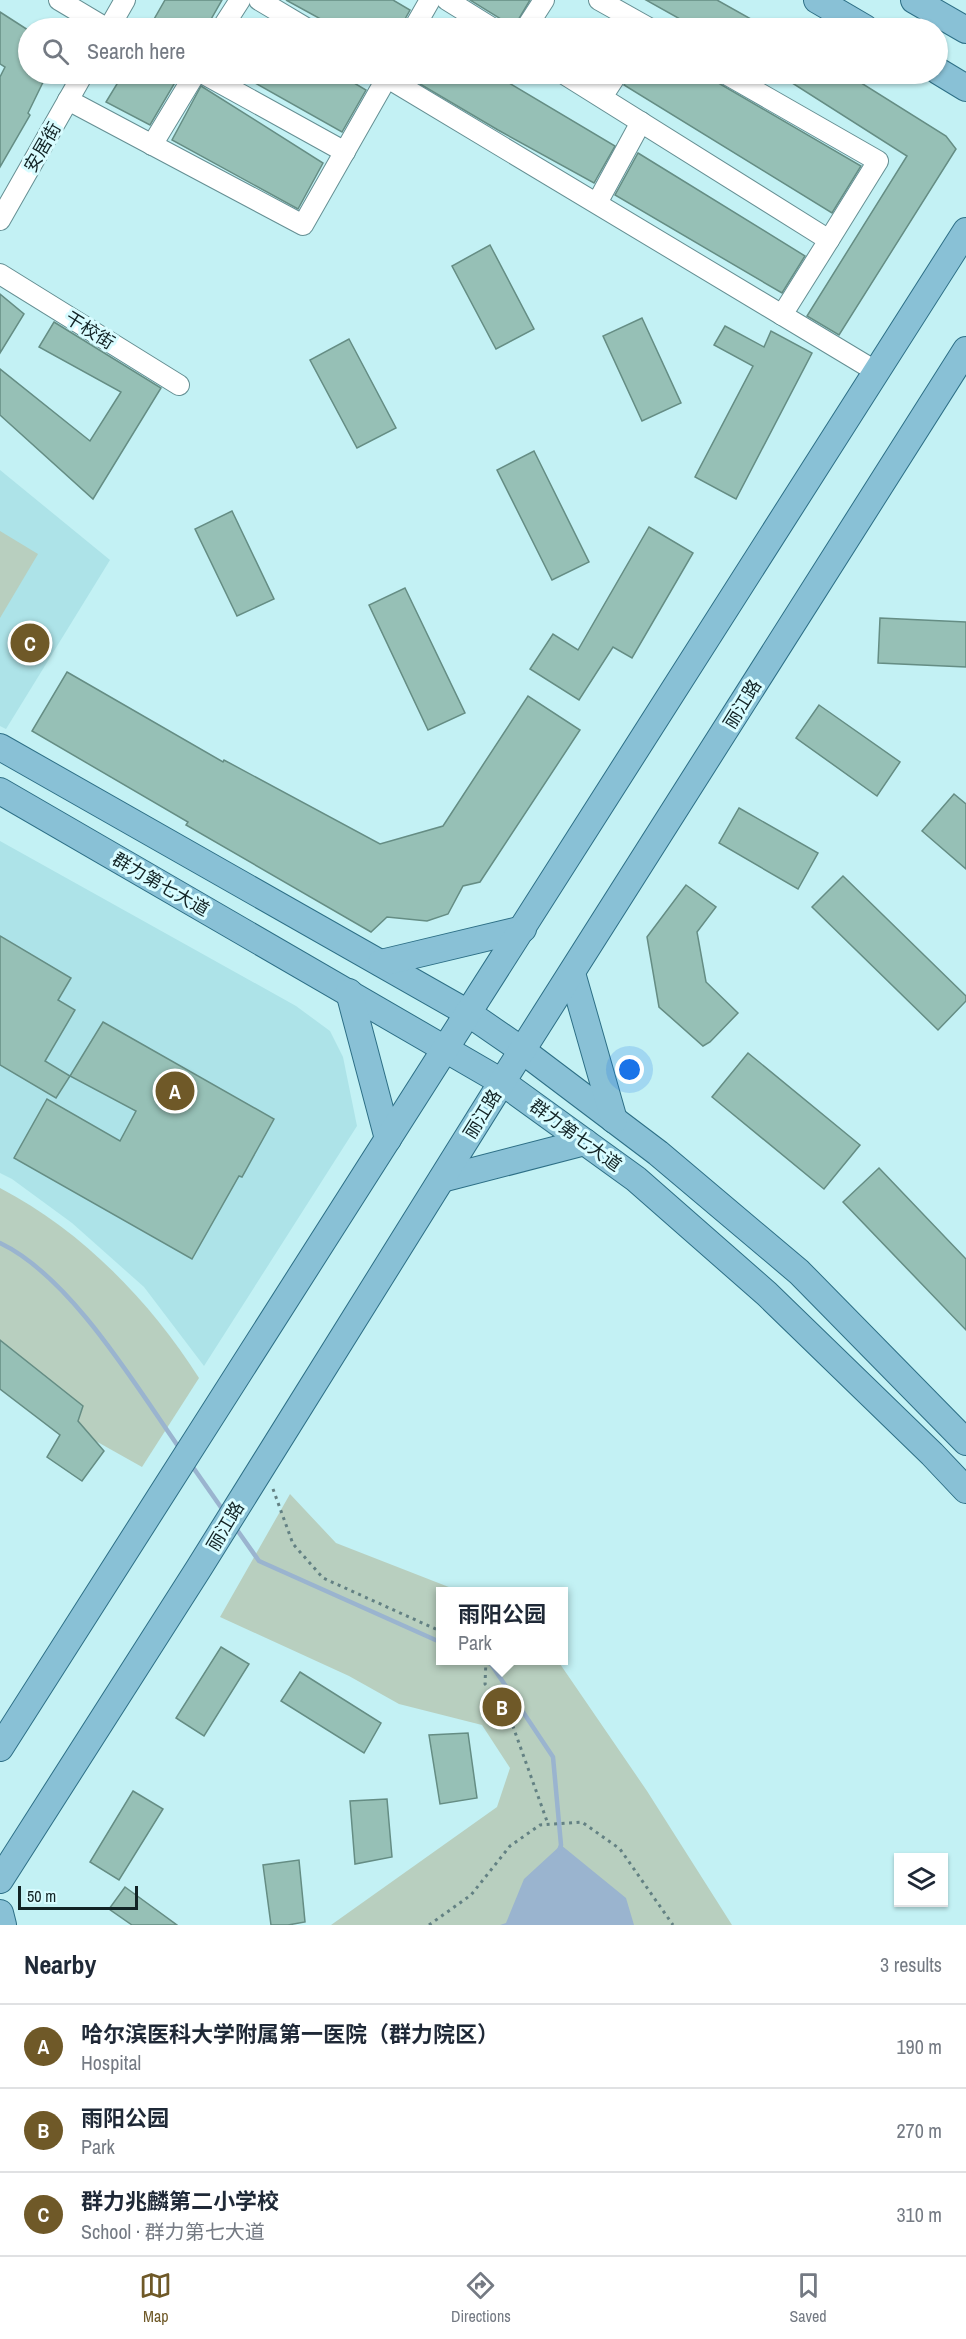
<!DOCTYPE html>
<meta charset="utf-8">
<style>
:root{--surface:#fff;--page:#f2f2f3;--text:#1f2937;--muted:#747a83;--line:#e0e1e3;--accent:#6f5928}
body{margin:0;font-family:"Archivo Narrow","Noto Sans SC",sans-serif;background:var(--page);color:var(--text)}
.controls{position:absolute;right:18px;bottom:18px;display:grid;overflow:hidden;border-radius:0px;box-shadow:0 2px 4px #0004}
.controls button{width:54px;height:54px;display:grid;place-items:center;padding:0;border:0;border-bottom:2px solid var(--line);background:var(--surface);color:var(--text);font:30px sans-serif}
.scale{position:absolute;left:18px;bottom:15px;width:120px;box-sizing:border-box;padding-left:6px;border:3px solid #122325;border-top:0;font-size:16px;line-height:21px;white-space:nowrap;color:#122325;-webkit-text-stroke:4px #d8fcff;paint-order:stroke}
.you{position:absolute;left:630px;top:1070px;width:21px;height:21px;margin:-15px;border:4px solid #fff;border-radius:50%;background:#1a73e8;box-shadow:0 0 0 9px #1a73e833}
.badge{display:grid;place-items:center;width:39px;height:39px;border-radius:50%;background:var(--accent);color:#fff;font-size:20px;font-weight:700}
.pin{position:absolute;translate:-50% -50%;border:3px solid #fff;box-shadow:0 2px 6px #0006}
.popup{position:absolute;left:436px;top:1587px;width:132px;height:78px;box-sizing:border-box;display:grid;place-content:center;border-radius:0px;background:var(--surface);filter:drop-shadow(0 2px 4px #0005);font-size:20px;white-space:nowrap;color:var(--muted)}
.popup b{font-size:22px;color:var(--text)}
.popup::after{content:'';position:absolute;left:50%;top:100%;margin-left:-12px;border:12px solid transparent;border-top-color:var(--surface)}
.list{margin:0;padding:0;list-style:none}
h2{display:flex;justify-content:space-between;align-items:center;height:78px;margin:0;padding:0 24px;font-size:26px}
h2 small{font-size:20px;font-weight:400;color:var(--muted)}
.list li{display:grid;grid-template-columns:39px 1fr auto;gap:18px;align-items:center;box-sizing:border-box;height:84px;padding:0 24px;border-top:2px solid var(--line)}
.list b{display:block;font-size:22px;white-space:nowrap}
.list p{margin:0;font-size:20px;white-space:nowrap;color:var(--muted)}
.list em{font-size:20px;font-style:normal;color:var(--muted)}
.icon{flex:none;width:33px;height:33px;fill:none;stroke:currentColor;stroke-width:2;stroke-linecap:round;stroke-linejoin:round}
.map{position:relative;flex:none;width:966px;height:1925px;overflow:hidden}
.search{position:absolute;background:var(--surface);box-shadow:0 2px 4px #0004;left:18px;right:18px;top:18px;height:66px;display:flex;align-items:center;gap:15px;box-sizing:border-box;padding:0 21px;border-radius:33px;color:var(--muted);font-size:22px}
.sheet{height:330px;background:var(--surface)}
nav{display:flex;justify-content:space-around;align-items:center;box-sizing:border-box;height:84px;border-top:2px solid var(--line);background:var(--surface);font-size:16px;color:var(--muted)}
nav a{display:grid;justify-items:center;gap:3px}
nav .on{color:var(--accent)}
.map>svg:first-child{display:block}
.built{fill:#ade3e8}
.green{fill:#b8cfbf}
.water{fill:#9ab4cf}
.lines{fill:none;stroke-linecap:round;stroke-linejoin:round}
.stream{stroke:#9ab4cf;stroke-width:4.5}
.building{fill:#96c0b6;stroke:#658d84;stroke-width:1.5}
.minor-casing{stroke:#658f93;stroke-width:22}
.major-casing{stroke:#2d6f86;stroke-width:28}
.path{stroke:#638183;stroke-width:3;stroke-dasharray:3 4.5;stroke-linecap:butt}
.minor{stroke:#fff;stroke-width:20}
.major{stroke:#89c1d6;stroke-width:26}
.labels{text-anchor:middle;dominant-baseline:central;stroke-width:6;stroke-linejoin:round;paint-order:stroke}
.street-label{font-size:18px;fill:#122325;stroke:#d8fcff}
</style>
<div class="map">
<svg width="966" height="1925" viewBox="0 0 966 1925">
<rect width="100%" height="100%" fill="#c3f1f4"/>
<g class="built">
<polygon points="0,470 110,560 6,729 0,726"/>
<polygon points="0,841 296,1006 330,1031 343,1057 357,1126 204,1366 144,1287 72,1223 12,1179 0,1173"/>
</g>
<g class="green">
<polygon points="0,531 38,554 0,618"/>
<path d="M0 1188C81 1230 150 1301 199 1378L142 1467 85 1435 0 1369Z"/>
<polygon points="290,1494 336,1543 459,1591 440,1592 440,1660 558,1661 647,1791 732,1925 331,1925 497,1807 510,1768 482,1725 399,1704 349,1676 220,1617"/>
</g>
<polygon class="water" points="561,1845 626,1898 634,1925 500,1925 506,1923 524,1879"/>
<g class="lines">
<g class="stream">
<path d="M0 1243C70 1276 136 1386 180 1449"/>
<polyline points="190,1463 225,1513"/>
<polyline points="235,1527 259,1561 440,1642"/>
<polyline points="482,1660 491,1664 553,1757 561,1845 559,1851"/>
</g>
</g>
<g class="building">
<polygon points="165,0 222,0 206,28 149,28"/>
<polygon points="286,0 393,0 410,10 400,28 337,28"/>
<polygon points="470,0 530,0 514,27"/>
<polygon points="646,0 717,0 767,28 696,28"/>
<polygon points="0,12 28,30 28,74 47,74 28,113 30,115 0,167 0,77 5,67 0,64"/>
<polygon points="123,74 180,74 150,125 106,102"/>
<polygon points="239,74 339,74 366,90 342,132"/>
<polygon points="403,74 494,74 615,146 594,183 498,130"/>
<polygon points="631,74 703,74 861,166 832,213 624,85"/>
<polygon points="778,74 847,74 946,136 956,149 839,335 807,316 907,156"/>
<polygon points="201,86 323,163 298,209 172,140"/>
<polygon points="638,153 805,256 782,293 615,195"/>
<polygon points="490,245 534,329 496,349 452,266"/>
<polygon points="0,294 24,314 0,353"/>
<polygon points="642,318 681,403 642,421 603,336"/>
<polygon points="54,322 161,388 93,499 0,415 0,369 90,441 121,392 39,347"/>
<polygon points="725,326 764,347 771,331 812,353 736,499 695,477 753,366 714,345"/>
<polygon points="349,339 396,428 357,448 310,360"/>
<polygon points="534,451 589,562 552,580 497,470"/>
<polygon points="232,511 274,599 237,616 195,529"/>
<polygon points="649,527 693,553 632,658 613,647 579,700 530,669 553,634 578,650"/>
<polygon points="405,588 465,713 428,730 369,605"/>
<polygon points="880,618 966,622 966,667 878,663"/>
<polygon points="67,672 223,762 224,760 380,844 443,826 528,696 580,730 480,882 463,886 448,914 427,921 387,917 371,932 186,825 188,822 32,731"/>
<polygon points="819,705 900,762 877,796 796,738"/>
<polygon points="954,794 966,804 966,869 922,831"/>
<polygon points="739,808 818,853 798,889 719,843"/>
<polygon points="843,876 966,996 966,1001 938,1030 812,907"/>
<polygon points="686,885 716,907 697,932 706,982 738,1013 710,1042 703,1046 659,1007 647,937"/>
<polygon points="0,936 71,978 58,1000 75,1010 45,1061 70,1076 56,1098 0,1065"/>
<polygon points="103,1022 274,1119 242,1177 239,1176 192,1259 14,1158 47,1099 120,1141 136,1111 70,1076"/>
<polygon points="748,1053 860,1145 824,1189 712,1097"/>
<polygon points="879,1168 966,1259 966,1330 843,1202"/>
<polygon points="0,1340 83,1406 78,1421 104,1451 82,1481 47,1457 60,1435 0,1389"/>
<polygon points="221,1647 249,1664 204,1736 176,1718"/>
<polygon points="300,1672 381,1723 364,1753 281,1701"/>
<polygon points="468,1733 477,1798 440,1804 429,1735"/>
<polygon points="133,1791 163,1809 119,1880 90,1862"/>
<polygon points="387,1799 392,1857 355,1864 350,1801"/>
<polygon points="299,1860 305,1922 288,1925 271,1925 263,1865"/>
<polygon points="125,1887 177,1925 132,1925 109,1909"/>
</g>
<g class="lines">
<defs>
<g id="minor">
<polyline points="59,0 106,28"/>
<polyline points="259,0 306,28"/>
<polyline points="447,0 492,28"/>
<polyline points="599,0 649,28"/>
<polyline points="109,28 125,0"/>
<polyline points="222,28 240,0"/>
<polyline points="414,28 430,0"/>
<polyline points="526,28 544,0"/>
<polyline points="204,74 345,152"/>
<polyline points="381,74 877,372"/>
<polyline points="564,74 829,240 782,315"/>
<polyline points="726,74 878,161 829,240"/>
<polyline points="602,97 617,74"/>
<polyline points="68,100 303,225 389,74"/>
<polyline points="152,145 195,74"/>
<polyline points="597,203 641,122"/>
<polyline points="0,220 83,74"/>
<polyline points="0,274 179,385"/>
</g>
<g id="major">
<polyline points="817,0 865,28"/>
<polyline points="914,0 966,30"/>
<polyline points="938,71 966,88"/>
<polyline points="0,747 468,1013 523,1051 658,1153 799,1272 966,1442"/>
<polyline points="0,791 502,1082 636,1179 767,1294 932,1454 966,1490"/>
<polyline points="381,963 523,929"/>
<polyline points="572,973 614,1120"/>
<polyline points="349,992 388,1139"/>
<polyline points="442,1179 585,1142"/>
<polyline points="0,1748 966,231"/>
<polyline points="0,1880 199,1568 502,1082 966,350"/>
<polyline points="0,1913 3,1925"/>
</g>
</defs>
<use href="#minor" class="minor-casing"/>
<use href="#major" class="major-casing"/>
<g class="path">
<polyline points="273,1489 293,1544 323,1578 440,1631"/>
<polyline points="486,1660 485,1684 506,1707 548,1824"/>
<polyline points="429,1925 471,1895 510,1846 540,1825 582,1822 620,1849 673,1925"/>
</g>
<use href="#minor" class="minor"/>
<use href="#major" class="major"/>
</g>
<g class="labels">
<g class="street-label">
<text transform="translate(42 147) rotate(-60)">安居街</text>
<text transform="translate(90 330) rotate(32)">干校街</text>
<text transform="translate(742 704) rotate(-58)">丽江路</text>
<text transform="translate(161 884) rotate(30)">群力第七大道</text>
<text transform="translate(482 1114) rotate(-58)">丽江路</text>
<text transform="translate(576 1135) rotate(36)">群力第七大道</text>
<text transform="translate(225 1526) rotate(-59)">丽江路</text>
</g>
</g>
</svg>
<div class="controls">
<button><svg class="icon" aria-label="layers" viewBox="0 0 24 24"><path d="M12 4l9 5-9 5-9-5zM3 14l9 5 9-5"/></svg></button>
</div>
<div class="scale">50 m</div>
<div class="you"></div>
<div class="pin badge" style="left:175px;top:1091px">A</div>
<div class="pin badge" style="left:502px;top:1707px">B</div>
<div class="popup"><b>雨阳公园</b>Park</div>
<div class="pin badge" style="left:30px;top:643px">C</div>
<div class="search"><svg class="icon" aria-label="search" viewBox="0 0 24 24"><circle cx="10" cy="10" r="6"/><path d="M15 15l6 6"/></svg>Search here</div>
</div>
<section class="sheet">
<h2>Nearby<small>3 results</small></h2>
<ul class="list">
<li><span class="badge">A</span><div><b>哈尔滨医科大学附属第一医院（群力院区）</b><p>Hospital</p></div><em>190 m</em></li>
<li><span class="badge">B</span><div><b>雨阳公园</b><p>Park</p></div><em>270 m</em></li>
<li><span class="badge">C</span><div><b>群力兆麟第二小学校</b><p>School · 群力第七大道</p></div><em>310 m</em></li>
</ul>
</section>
<nav>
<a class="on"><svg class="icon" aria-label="map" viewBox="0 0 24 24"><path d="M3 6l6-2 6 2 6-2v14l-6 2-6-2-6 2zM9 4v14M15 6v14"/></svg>Map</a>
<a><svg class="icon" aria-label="directions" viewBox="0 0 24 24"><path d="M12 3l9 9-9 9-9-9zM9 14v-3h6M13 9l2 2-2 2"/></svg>Directions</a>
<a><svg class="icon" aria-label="saved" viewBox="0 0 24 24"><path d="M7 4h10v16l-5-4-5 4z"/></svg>Saved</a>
</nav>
